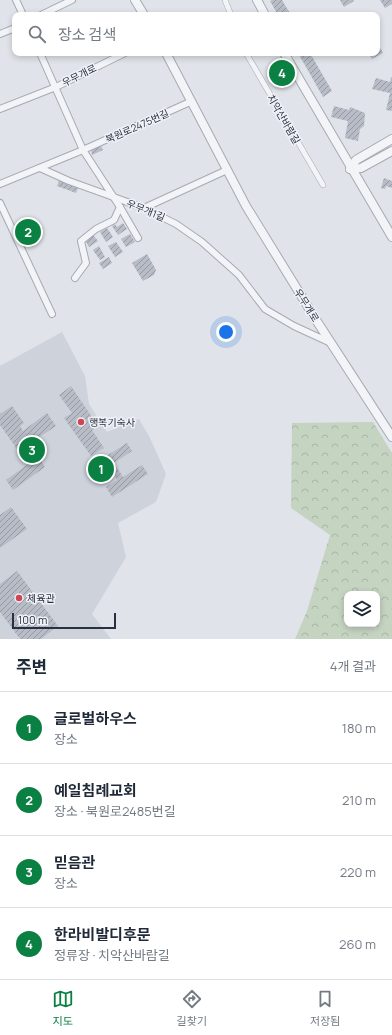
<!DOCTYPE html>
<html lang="ko">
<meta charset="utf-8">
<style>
:root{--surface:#fff;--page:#f2f2f3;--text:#1f2937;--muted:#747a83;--line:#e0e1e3;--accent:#0b8043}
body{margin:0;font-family:Manrope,"Noto Sans KR",sans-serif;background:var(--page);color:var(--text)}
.controls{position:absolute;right:12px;bottom:12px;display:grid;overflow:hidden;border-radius:8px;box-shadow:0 2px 6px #0003}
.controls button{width:36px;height:36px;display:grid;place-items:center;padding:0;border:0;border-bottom:1px solid var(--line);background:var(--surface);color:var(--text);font:20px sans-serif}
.scale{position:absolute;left:12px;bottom:10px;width:104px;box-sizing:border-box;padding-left:4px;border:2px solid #293041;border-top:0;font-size:11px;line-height:14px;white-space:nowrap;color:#293041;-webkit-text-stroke:3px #f0f2f7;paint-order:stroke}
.you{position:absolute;left:226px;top:332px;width:14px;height:14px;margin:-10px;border:3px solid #fff;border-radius:50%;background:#1a73e8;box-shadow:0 0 0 6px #1a73e833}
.badge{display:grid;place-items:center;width:26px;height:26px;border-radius:50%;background:var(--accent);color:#fff;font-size:13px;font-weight:700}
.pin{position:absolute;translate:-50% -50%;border:2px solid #fff;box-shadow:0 1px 4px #0006}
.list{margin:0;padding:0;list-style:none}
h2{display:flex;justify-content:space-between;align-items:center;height:52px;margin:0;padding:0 16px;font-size:17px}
h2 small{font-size:13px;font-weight:400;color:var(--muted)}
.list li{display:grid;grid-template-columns:26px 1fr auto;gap:12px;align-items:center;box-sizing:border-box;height:72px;padding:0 16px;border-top:1px solid var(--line)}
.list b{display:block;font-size:15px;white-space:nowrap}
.list p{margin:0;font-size:13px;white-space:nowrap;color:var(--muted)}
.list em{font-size:13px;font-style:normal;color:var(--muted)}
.icon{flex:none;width:22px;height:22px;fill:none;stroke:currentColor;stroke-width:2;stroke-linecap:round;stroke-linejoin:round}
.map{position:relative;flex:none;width:392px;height:639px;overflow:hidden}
.search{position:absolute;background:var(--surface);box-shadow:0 2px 6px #0003;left:12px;right:12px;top:12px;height:44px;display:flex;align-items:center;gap:10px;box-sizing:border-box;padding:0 14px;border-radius:8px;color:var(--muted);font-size:15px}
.sheet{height:340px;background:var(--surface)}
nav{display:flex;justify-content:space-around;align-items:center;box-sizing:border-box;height:56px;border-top:1px solid var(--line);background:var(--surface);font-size:11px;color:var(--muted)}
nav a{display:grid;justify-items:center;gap:2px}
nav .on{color:var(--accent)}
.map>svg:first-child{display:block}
.built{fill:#ced2db}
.forest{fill:url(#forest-crowns);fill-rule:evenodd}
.building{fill:url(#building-hatch)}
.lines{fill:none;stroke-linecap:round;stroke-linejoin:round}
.pedestrian-casing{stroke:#a5aab3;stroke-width:6}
.minor-casing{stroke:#a5aab3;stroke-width:8}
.tertiary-casing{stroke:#a5aab3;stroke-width:10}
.pedestrian{stroke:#f3f4f7;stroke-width:5}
.minor{stroke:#f3f4f7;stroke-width:6}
.tertiary{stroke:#f3f4f7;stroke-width:8}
.poi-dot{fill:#ce4553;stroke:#f0f2f7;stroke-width:1.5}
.labels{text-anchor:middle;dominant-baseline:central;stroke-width:3;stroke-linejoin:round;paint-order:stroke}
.street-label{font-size:10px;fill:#293041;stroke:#f0f2f7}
.poi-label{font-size:10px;fill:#293041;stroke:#f0f2f7;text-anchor:start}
</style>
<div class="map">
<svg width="392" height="639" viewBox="0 0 392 639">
<defs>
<pattern id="forest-crowns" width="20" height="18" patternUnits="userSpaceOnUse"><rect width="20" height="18" fill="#c5d3c1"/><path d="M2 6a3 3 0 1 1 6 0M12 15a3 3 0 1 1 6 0" fill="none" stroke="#a9b5a7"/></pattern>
<pattern id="building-hatch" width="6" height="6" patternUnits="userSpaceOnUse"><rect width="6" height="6" fill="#b7bcc6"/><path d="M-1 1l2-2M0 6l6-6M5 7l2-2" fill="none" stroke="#9599a2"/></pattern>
</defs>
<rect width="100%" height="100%" fill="#e0e3e9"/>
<polygon class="built" points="62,332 85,376 89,404 107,432 139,419 150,438 166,474 156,502 118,523 126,557 92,614 111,639 0,639 0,366"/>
<path class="forest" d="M373 422 392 453V639H295L307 611 330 535 291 508 292 423ZM347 594H377V624H347Z"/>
<g class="building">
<polygon points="272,0 282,0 291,15 278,15 270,1"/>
<polygon points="340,0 353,0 354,1 344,7"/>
<polygon points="380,0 392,0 392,4 385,8"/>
<polygon points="377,42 383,53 372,59 368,53 377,53"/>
<polygon points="298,53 310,53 332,91 323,97"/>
<polygon points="391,77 392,77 392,111 386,110 390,93 372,89 376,78 390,82"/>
<polygon points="334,106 349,110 350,107 365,113 364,126 360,129 358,141 345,138 348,121 331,117"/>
<polygon points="100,144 103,150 92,155 91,149"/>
<polygon points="60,178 79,186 76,193 57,186"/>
<polygon points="384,178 392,181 392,188 386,186 385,189 381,188"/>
<polygon points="29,222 36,222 41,228 40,236 21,243 15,229"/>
<polygon points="123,223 127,229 118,235 112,226 115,224 117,227"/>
<polygon points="107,228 113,237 106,242 100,232"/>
<polygon points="130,234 135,242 126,247 121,239"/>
<polygon points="93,235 98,241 89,247 85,240"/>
<polygon points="116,242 123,252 115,257 108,246"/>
<polygon points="99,246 105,257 100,260 93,250"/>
<polygon points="147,254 156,270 154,275 143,281 132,263"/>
<polygon points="109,257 112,263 103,269 99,263"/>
<polygon points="71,386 98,426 92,430 104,448 91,456 64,418 72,413 59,395"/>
<polygon points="12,406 24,423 20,426 23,431 47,413 56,426 32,442 41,455 40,459 45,467 13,490 6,480 34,460 26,447 19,452 0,425 0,414"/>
<polygon points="127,443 132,451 114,463 123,477 142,465 148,474 112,497 106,487 117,480 109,467 98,474 92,465"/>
<polygon points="11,507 27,529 0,548 0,515"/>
<polygon points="17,571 58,626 41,639 20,639 0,612 0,584"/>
</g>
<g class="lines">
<defs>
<g id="pedestrian">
<polyline points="225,0 231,15"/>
<polyline points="246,53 323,185"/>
</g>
<g id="minor">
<polyline points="16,0 23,15"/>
<polyline points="41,15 72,0"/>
<polyline points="0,34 15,28"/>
<polyline points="40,53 83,150 120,207 114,220 96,229 81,241 86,263 75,278"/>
<polyline points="0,109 56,87 125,53"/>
<polyline points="40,168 69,181 144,208 176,224 202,242 239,275 265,309 294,326 331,343"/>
<polyline points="0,184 83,150 190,102"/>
<polyline points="0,203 52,314"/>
<polyline points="120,207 138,238"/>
<polyline points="144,208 227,170"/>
</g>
<g id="tertiary">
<polyline points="135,0 144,15"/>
<polyline points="257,0 265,15"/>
<polyline points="166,53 246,206 318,323 392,437"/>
<polyline points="284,53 392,237"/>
<polyline points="350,169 356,160 392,139"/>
<polyline points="350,169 361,168 392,151"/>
</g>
</defs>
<use href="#pedestrian" class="pedestrian-casing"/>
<use href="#minor" class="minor-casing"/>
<use href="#tertiary" class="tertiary-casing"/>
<use href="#pedestrian" class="pedestrian"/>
<use href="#minor" class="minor"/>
<use href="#tertiary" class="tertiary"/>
</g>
<g class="poi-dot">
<circle cx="81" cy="422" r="4"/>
<circle cx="19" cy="598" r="4"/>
</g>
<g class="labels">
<g class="street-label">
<text transform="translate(79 75) rotate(-26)">우무개로</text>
<text transform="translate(284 119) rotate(60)">치악산바람길</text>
<text transform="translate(137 126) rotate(-24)">북원로2475번길</text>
<text transform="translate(146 210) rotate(22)">우무개1길</text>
<text transform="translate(307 305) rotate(58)">우무개로</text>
</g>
<g class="poi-label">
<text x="89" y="422">행복기숙사</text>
<text x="27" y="598">체육관</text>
</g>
</g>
</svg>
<div class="controls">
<button><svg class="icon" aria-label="layers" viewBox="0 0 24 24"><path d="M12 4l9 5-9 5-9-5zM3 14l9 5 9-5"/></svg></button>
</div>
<div class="scale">100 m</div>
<div class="you"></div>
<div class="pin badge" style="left:101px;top:469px">1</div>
<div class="pin badge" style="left:28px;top:232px">2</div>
<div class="pin badge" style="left:32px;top:450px">3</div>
<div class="pin badge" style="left:282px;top:73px">4</div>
<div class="search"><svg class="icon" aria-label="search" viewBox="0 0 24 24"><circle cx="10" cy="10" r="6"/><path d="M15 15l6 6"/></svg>장소 검색</div>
</div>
<section class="sheet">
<h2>주변<small>4개 결과</small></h2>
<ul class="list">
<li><span class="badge">1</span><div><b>글로벌하우스</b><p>장소</p></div><em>180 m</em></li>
<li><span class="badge">2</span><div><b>예일침례교회</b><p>장소 · 북원로2485번길</p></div><em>210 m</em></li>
<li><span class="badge">3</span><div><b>믿음관</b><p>장소</p></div><em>220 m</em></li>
<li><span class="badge">4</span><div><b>한라비발디후문</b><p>정류장 · 치악산바람길</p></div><em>260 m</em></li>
</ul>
</section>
<nav>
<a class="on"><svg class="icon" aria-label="map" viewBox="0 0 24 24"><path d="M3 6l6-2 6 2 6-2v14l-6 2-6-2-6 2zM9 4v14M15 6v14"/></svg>지도</a>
<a><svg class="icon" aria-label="directions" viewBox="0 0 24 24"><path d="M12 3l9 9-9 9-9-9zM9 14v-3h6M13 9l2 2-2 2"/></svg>길찾기</a>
<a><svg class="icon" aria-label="saved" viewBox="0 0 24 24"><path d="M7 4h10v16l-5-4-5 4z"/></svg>저장됨</a>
</nav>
